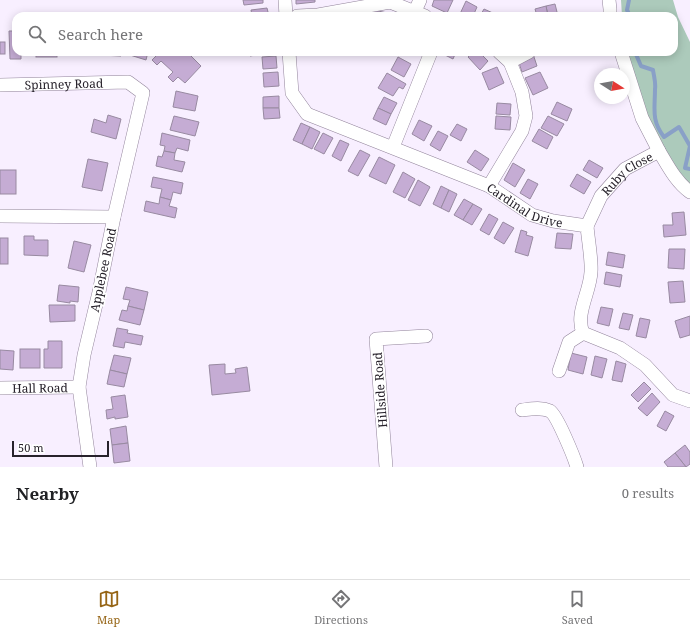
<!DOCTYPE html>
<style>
:root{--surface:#fff;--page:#f2f2f2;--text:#202124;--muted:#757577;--line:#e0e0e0;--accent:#966516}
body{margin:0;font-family:"Noto Serif",serif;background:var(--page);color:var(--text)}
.compass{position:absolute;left:594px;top:68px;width:36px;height:36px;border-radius:50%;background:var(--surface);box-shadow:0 2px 10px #0003;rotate:101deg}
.scale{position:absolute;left:12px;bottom:10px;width:97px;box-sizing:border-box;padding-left:4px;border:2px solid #27222b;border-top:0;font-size:11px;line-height:14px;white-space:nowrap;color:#27222b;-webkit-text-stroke:3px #fff;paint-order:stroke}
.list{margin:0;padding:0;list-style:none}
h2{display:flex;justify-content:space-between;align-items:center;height:52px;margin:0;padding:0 16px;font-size:17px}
h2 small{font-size:13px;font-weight:400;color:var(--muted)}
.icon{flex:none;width:22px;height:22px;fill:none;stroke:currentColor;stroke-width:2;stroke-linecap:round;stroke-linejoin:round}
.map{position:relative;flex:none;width:690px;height:467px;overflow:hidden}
.search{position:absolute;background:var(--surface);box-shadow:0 2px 10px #0003;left:12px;right:12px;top:12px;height:44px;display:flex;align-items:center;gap:10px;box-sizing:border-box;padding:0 14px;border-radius:12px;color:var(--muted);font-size:15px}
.sheet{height:112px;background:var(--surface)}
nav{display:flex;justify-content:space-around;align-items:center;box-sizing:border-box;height:56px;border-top:1px solid var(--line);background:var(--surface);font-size:11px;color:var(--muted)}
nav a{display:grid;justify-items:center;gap:2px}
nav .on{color:var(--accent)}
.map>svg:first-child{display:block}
.green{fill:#accabb}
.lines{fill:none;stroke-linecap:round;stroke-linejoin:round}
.stream{stroke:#89a0c7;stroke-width:4}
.building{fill:#c5acd4;stroke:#988aa1}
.minor-casing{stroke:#92849b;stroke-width:14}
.minor{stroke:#fff;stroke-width:13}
.labels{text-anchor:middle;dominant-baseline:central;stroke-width:3.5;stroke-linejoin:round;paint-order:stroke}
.street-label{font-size:12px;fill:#27222b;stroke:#fff}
</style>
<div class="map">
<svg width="690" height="467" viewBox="0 0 690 467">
<rect width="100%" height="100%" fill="#f8efff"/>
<polygon class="green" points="621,0 673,0 678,17 690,42 690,193 639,122 624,83 623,52 674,52 674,16 622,16"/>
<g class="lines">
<g class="stream">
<polyline points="629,0 627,10 630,16"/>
<path d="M635 52 641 66 653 70C654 77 656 83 655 89 655 109 651 120 664 137L679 127 690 146 685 168 690 169"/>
</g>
</g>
<g class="building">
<polygon points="243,0 263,0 263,3 244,5"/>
<polygon points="296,0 315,0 315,2 296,4"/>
<polygon points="434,0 453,0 447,13 432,6"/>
<polygon points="466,1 477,7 473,16 459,16"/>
<polygon points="555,4 558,16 548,16 546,6"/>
<polygon points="546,6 548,16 537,16 535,9"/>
<polygon points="267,8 269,16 252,16 251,10"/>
<polygon points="484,9 495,14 494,16 480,16"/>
<polygon points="374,10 387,13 386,16 373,16"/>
<polygon points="9,31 16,31 16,52 21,52 21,59 10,59"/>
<rect x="0" y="42" width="5" height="12"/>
<rect x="36" y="52" width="21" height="5"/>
<polygon points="102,52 122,52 121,56 101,55"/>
<polygon points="131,52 148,52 146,60 130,55"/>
<polygon points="160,52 187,52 201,66 185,83 178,77 173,82 168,77 173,72 161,61 157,65 152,60"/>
<polygon points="250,52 267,52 267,53 250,56"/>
<polygon points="441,52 456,52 453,59 441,53"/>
<polygon points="473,52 479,52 488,61 480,70 468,57"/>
<polygon points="533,54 537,66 522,72 518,60"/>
<polygon points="276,56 277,68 263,69 262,57"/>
<polygon points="398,57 411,64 404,77 391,70"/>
<polygon points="497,67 504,83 489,90 482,73"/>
<polygon points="278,72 279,86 264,87 263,73"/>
<polygon points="540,72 548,88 533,95 525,78"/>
<polygon points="387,73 406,84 403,89 399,87 393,96 378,88"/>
<polygon points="176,91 198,96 195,111 173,107"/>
<polygon points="279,96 279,108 263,108 263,97"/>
<polygon points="384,97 397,103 391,114 378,108"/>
<polygon points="557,102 572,109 567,121 551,114"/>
<polygon points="497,103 511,104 510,115 496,114"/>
<polygon points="263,108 279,108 280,118 264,119"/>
<polygon points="378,108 391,114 386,125 373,119"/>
<polygon points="108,115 121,119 116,139 91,132 94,119 106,123"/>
<polygon points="174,116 199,122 195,136 170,130"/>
<polygon points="496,116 511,117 510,130 495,129"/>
<polygon points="548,116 564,124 557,136 541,128"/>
<polygon points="419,120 432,126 424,141 412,134"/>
<polygon points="301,123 310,127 302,144 293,140"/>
<polygon points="457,124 467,129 461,141 450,135"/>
<polygon points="310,127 320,132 312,149 302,144"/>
<polygon points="539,129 553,137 547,149 532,141"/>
<polygon points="438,131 448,136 440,151 430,145"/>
<polygon points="162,133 190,140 188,151 177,148 175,153 164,151 165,146 160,145"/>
<polygon points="323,133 333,138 324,154 314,149"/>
<polygon points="340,140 349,144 341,161 332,156"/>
<polygon points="360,150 370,155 358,176 348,171"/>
<polygon points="475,150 489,159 481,171 467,162"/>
<polygon points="164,151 175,153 174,160 185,162 182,172 156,166 158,156 162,157"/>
<polygon points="379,157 395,165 386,184 369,176"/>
<polygon points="88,159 108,163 102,191 82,187"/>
<polygon points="589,160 603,168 597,178 583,170"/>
<polygon points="513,163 525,170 515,187 504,180"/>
<rect x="0" y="170" width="16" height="24"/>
<polygon points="403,172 415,179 405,198 393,192"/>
<polygon points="577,174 591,182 584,194 570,186"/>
<polygon points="153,177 183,183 181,194 173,192 171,200 160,197 162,189 151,187"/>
<polygon points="528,179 538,184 530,199 520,193"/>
<polygon points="418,180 430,187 420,206 408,200"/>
<polygon points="441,186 449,190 441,208 433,204"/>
<polygon points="449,190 457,194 449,212 441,208"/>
<polygon points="160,197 171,200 169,206 177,208 175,218 144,211 146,201 159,204"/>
<polygon points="464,199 473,204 463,220 454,215"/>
<polygon points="473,204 482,209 472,225 463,220"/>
<polygon points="684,212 686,235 664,237 663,225 673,225 672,213"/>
<polygon points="489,214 498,219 489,235 480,230"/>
<polygon points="503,222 514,228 504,244 494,238"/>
<polygon points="521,230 527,232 526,235 533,237 528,256 515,252"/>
<polygon points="557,233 573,234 571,249 555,248"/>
<polygon points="24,236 34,236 34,240 48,240 48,256 24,255"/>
<rect x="0" y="238" width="8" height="26"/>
<polygon points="74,241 91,245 84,272 68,268"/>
<polygon points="669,249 685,249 684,269 668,268"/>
<polygon points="608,252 625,255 623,268 606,265"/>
<polygon points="606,272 622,275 620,287 604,284"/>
<polygon points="683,281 685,302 670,303 668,282"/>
<polygon points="59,285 79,287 78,302 70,301 70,303 57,301"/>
<polygon points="126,287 148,292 144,310 128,306 130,300 123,299"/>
<polygon points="49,305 75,305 75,321 50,322"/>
<polygon points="128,306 144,310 140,325 119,320 122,310 127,311"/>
<polygon points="601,307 613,309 609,326 597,323"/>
<polygon points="623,313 633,315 629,330 619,328"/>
<polygon points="690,316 690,335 680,338 675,321"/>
<polygon points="640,318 650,320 646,338 636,336"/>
<polygon points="117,328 128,330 127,333 143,336 141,345 125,342 124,348 113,346"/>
<polygon points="48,341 62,341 62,368 44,368 44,349 48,349"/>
<rect x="20" y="349" width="20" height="19"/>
<polygon points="0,350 14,351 13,370 0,369"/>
<polygon points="571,353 587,357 583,374 568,370"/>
<polygon points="114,355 131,358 127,374 110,370"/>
<polygon points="595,356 607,359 602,378 591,375"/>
<polygon points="616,361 626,364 622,382 612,380"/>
<polygon points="225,364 225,374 236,373 235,369 247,367 250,391 212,395 209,365"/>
<polygon points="110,370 127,374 124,387 107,384"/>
<polygon points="644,382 651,389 638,402 631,395"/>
<polygon points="652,393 660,402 647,416 638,408"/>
<polygon points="125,395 128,417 115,419 115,417 107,419 106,410 113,409 111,397"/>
<polygon points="665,411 674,416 666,431 657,426"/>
<polygon points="126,426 128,443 112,445 110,429"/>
<polygon points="128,443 130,461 114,463 112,445"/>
<polygon points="685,445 690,452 690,464 686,467 675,453"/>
<polygon points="675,453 686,467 668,467 664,462"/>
</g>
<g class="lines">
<defs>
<g id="minor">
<polyline points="285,0 286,16"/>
<polyline points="609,0 610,9 610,16"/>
<polyline points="415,11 420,0"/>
<polyline points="297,16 318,15 390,2 425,16"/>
<path id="s1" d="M289 52 292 93 307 114 489 186 532 215 553 221 587 226C588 239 592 260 591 272 590 293 575 313 583 333L620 348 645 365 673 395 690 401"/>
<polyline points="621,52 642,118 659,151"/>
<polyline points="510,62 529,52"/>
<path id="s2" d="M0 85 128 82 143 93 114 217 99 292 84 355 79 387 90 467"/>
<polyline points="393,147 431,52"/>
<polyline points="489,186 522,131 526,116 522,92 510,62 499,52"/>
<polyline points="0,216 114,217"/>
<path id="s3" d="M587 226 601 196 625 169 659 151C668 166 676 182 690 192"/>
<polyline points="559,371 569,342 583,333"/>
<path id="s4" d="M0 388 79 387"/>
<path d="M522 410C531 409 541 407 550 411 557 415 574 457 577 467"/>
<polyline points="386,467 376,339 426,336"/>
</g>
</defs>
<use href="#minor" class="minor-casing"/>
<use href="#minor" class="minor"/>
</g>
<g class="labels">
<g class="street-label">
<text stroke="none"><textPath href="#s2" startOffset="64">Spinney Road</textPath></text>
<text stroke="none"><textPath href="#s3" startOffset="68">Ruby Close</textPath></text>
<text stroke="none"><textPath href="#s1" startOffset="304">Cardinal Drive</textPath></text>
<text transform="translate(103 270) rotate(-78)">Applebee Road</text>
<text stroke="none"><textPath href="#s4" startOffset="40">Hall Road</textPath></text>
<text transform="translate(380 390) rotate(-94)">Hillside Road</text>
</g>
</g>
</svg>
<svg class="compass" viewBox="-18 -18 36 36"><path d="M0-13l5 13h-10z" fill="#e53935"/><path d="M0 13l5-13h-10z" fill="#757577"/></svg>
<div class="scale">50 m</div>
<div class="search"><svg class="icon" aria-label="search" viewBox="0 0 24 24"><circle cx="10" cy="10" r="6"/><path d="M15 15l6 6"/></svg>Search here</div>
</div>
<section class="sheet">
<h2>Nearby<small>0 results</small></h2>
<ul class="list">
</ul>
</section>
<nav>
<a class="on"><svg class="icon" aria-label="map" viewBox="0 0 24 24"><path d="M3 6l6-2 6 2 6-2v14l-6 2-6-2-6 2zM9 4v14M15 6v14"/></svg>Map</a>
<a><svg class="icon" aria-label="directions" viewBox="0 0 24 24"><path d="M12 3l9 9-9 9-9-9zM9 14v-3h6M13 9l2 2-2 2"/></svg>Directions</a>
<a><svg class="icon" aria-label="saved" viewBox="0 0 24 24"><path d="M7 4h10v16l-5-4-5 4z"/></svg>Saved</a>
</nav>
